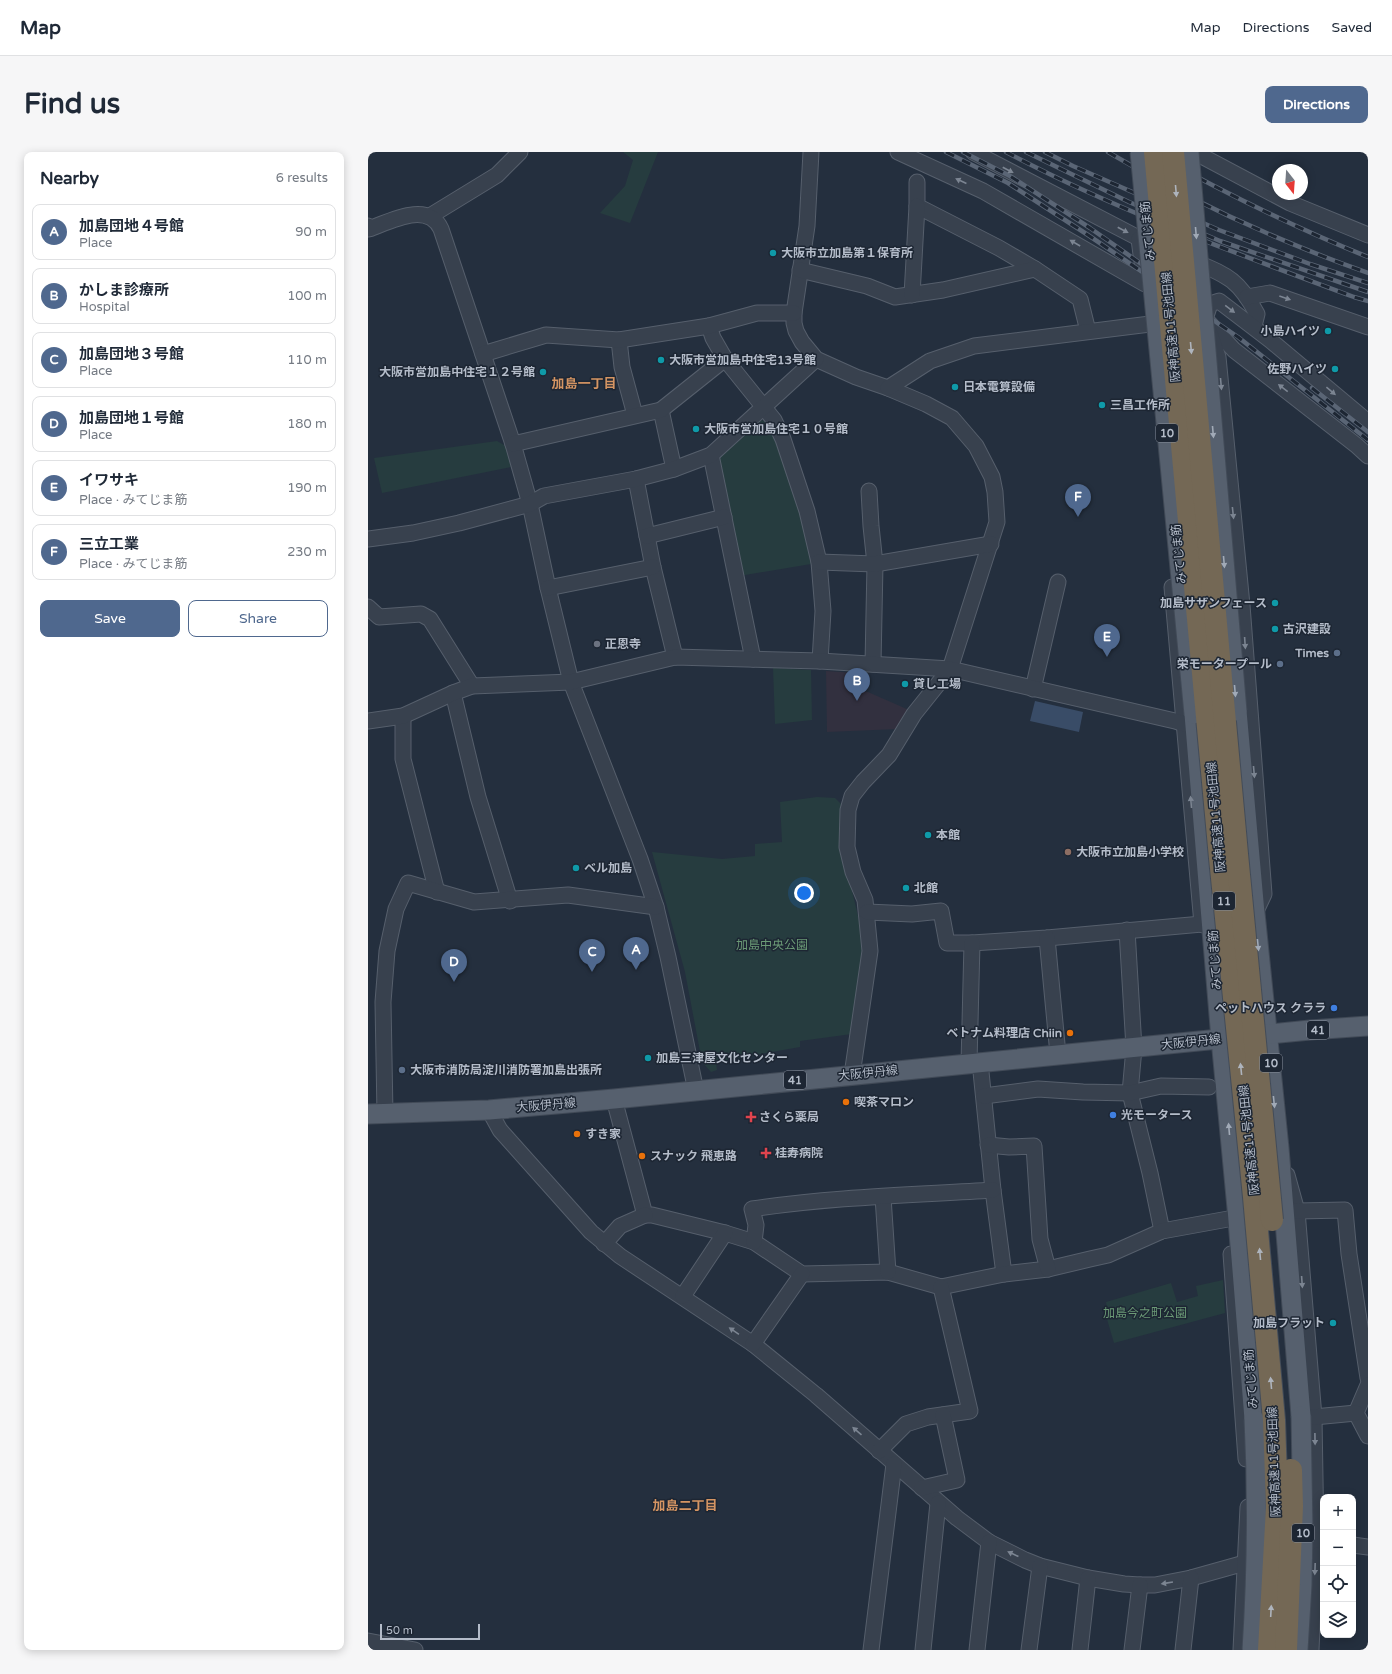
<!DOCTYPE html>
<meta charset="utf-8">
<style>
:root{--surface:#fff;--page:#f6f6f7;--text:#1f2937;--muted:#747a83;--line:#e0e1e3;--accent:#4f688e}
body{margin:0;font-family:"Varela Round","Noto Sans JP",sans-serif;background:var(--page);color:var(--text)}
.controls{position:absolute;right:12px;bottom:12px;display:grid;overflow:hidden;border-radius:8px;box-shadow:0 2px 10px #0003}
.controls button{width:36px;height:36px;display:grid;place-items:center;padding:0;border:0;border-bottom:1px solid var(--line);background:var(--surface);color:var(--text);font:20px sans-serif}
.compass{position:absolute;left:904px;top:12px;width:36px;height:36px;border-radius:50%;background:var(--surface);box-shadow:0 2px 10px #0003;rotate:163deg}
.scale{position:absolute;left:12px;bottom:10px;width:100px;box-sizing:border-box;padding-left:4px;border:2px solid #b4bcc9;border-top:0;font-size:11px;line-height:14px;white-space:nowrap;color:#b4bcc9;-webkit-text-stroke:3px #1d2633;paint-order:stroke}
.you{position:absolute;left:436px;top:741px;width:14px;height:14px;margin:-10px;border:3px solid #fff;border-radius:50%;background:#1a73e8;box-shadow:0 0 0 6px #1a73e833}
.badge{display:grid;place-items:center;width:26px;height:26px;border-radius:50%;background:var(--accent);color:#fff;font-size:13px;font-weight:700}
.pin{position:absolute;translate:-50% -33px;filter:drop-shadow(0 1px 2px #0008)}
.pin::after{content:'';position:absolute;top:21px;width:14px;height:12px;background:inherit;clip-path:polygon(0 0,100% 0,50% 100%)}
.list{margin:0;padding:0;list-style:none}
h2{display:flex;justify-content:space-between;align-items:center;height:52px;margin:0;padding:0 16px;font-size:17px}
h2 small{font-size:13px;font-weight:400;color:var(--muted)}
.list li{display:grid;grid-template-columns:26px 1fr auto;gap:12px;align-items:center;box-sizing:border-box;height:56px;margin:0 8px 8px;padding:0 8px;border:1px solid var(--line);border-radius:8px}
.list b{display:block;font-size:15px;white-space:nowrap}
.list p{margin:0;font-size:13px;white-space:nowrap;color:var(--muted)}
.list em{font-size:13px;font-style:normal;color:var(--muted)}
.actions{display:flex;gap:8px;padding:12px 16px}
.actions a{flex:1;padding:9px 0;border:1px solid var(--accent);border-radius:8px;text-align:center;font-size:14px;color:var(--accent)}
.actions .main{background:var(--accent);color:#fff}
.icon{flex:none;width:22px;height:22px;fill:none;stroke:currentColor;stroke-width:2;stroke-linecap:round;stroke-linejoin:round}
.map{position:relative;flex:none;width:1000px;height:1498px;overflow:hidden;border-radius:8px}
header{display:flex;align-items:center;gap:24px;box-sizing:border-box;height:56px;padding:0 20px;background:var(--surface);border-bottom:1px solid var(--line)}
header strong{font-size:19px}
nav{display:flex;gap:22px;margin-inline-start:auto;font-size:14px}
.intro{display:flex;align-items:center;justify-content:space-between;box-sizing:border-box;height:96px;padding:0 24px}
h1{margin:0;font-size:28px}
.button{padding:10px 18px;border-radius:8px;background:var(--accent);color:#fff;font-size:14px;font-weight:700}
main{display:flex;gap:24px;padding:0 24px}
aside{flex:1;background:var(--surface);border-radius:8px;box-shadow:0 2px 10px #0003}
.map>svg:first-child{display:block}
.medical{fill:#32303f}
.green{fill:#263c3f}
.water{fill:#394c67}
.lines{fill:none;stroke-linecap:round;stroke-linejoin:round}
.minor-casing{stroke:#565f6c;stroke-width:17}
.major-casing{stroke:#414a57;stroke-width:21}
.minor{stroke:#38414e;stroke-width:15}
.major{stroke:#56606e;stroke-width:19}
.rail-casing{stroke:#5a6575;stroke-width:4.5}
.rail{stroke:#1d2633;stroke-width:3;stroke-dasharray:9;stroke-linecap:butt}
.major-bridge-casing{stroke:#414a57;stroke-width:21;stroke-linecap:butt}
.highway-bridge-casing{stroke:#434c59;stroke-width:24;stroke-linecap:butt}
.major-bridge{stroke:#56606e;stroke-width:19}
.highway-bridge{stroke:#746855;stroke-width:22}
.oneway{fill:#7c8592}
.oneway2{fill:#aeb4bd}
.oneway3{fill:#a1aab7}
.culture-dot{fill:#0f9aa8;stroke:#1d2633;stroke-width:1.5}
.worship-dot{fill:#6b7280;stroke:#1d2633;stroke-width:1.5}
.service-dot{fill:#5c6f8a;stroke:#1d2633;stroke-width:1.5}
.education-dot{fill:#8d6e63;stroke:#1d2633;stroke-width:1.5}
.shop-dot{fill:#3f7fe0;stroke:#1d2633;stroke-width:1.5}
.food-dot{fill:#e8710a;stroke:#1d2633;stroke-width:1.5}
.health-dot{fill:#e0444e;stroke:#1d2633;stroke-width:1.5}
.labels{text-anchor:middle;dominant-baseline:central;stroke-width:3;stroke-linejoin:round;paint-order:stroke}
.shield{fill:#1d2633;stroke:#878f9c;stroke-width:1}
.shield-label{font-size:11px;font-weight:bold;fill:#b4bcc9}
.street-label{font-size:12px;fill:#b4bcc9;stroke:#1d2633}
.poi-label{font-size:12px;font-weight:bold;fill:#b4bcc9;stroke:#1d2633;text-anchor:start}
.park-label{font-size:12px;fill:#6b9a76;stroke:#1d2633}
.neighbourhood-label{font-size:13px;font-weight:bold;fill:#d59563;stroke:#1d2633}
</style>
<header>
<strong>Map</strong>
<nav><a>Map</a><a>Directions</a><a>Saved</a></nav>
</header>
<div class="intro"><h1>Find us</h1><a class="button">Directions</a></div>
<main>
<aside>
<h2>Nearby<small>6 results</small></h2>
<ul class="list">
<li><span class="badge">A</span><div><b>加島団地４号館</b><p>Place</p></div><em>90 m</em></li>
<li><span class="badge">B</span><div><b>かしま診療所</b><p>Hospital</p></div><em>100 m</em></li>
<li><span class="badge">C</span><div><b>加島団地３号館</b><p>Place</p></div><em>110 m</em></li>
<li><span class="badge">D</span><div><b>加島団地１号館</b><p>Place</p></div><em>180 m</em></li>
<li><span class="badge">E</span><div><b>イワサキ</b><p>Place · みてじま筋</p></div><em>190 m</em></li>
<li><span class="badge">F</span><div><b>三立工業</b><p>Place · みてじま筋</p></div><em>230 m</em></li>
</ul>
<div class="actions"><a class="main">Save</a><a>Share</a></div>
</aside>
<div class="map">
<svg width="1000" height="1498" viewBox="0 0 1000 1498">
<rect width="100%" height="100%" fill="#242f3e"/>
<polygon class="medical" points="458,519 488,521 488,538 500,540 541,558 530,577 459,580"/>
<g class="green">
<polygon points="255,0 290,0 262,71 232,61 257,34 265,8"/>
<polygon points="391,267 400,271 403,276 437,377 443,412 371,424 351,307 351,302"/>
<polygon points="129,289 138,294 143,315 14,341 6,306"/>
<polygon points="405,516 443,518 444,568 407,572"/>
<polygon points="449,645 467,646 475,654 481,726 494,781 494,805 484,882 432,889 432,895 348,910 349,918 343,920 334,910 317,820 284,700 354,707 387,704 387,692 414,690 412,650"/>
<polygon points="855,1128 857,1161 746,1191 736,1157 739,1156 738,1150 803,1131 809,1150 830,1144 828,1134"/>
</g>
<polygon class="water" points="667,549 715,560 711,580 662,569"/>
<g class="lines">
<defs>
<g id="minor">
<polyline points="443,0 439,74 426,161 426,171 428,179 434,190 448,207 488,225 520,236 558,252 584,266 608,294 624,325 627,340 629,370 582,517 546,562 521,603 495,630 484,644 480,658 479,695 485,720 497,748 502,799 484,923"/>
<polyline points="530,0 615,39 777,132"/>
<polyline points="605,0 780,91"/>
<polyline points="826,0 922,51 1000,83"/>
<polyline points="549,30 549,54 631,96 667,117"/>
<polyline points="62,64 129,23 152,0"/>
<path d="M0 74 1 77C23 69 60 49 73 77L145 292 162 352 180 436 203 530 272 707 288 755 300 805 328 939"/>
<polyline points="771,87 774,110"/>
<path d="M823 108C858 123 870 126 889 162L887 170 884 173"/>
<polyline points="432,118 499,134 527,145 575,138 667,117 712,147 720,179"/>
<polyline points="544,143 549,54"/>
<polyline points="879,145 902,141 1000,175"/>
<polyline points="841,171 866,198 988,293 1000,304"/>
<polyline points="341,174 345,186 357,207 406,268 415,287 439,359 451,410 455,459 452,509"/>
<polyline points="251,188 254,215 267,263"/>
<polyline points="115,202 178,183 251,188 341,174 389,161 426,161"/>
<polyline points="520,236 562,209 606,194 798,170"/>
<polyline points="293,258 306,317"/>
<polyline points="145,292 293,258 357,207"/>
<polyline points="343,303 385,507"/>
<polyline points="268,327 285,415 307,505"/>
<polyline points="501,339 503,374 507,412 505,512"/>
<polyline points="279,384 356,365"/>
<polyline points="0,387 45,381 91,371 162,352 176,344 268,327 306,317 343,303 448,207"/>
<polyline points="451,410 507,412 623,392"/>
<polyline points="804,435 834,772 835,773"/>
<polyline points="180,436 285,415"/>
<polyline points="0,455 11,465 53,462 62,467 104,534"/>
<polyline points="665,537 690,430"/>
<polyline points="85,541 110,645 142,749"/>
<polyline points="35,564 35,607 69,740"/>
<polyline points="0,569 35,564 85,541 104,534 203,530 307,505 452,509 582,517 807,569 816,572"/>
<polyline points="499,760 544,762 573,759 579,791 604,791 679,786 834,772"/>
<polyline points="887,761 896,742 874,453 850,205 837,167 842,152 851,149 902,188 1000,270"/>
<polyline points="759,778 766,896 762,941 782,1021 794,1079"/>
<polyline points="679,786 689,892"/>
<polyline points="612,910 625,1038 636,1122"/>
<polyline points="601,911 604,791"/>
<polyline points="616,944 670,937 715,940 762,941 793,934 841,935"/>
<polyline points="246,947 277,1063 284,1063 357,1081 386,1090 434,1122 520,1120 573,1135 636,1122 680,1117 722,1107 740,1103 794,1079 860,1067"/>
<polyline points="121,958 132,978 223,1080 252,1104 385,1192 448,1243 589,1366 621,1390 657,1408 672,1414 720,1426 756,1432 772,1433 787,1433 823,1426 898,1405"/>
<polyline points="17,962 15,850 19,799 28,757 40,731 106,750 200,743 288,755"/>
<polyline points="620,993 641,995 666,994 672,1087 680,1117"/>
<polyline points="919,1023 929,1059 946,1265 948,1388 943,1498"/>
<polyline points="515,1045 520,1120"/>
<polyline points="929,1059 977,1058 981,1102 1000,1226"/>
<path d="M386 1090 388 1073 384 1057C463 1045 545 1043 625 1038"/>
<polyline points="236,1092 252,1074 277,1063"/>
<polyline points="863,1102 878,1307"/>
<polyline points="315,1144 357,1081"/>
<polyline points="385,1192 434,1122"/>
<polyline points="1000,1233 988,1261 1000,1284"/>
<polyline points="946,1265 988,1261"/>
<polyline points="511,1299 538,1272 560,1265 602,1259 573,1135"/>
<polyline points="554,1336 589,1328 575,1263"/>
<polyline points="985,1393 1000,1395"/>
<polyline points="926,1395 948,1388 955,1388"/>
<polyline points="0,1489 47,1498"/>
<polyline points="503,1498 526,1312"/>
<polyline points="555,1498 570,1351"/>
<polyline points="609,1498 621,1390"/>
<polyline points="661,1498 672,1414"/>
<polyline points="712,1498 720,1426"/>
<polyline points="764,1498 772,1433"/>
<polyline points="815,1498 823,1426"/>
<polyline points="873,1498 880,1355"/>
</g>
<g id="major">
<polyline points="869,559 887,761 911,996 933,1264"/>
<polyline points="826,562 853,887 869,1056 886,1267"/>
<polyline points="0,962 121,958 246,947 942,878 1000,874"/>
</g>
</defs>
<use href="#minor" class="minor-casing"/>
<use href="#major" class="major-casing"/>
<use href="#minor" class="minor"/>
<use href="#major" class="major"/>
<defs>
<g id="rail">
<polyline points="578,0 640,31 720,83 870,185 1000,288"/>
<polyline points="595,0 642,24 722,76 812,139"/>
<path d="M638 0C749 59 868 101 986 145L1000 149"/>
<polyline points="658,0 761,50 852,89 1000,140"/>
<polyline points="677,0 705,14 851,78 942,112 1000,131"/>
<path d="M740 0C822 49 910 89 1000 121"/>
<path d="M783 0C853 39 925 75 1000 105"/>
<polyline points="944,236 1000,280"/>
</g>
</defs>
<use href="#rail" class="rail-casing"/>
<use href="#rail" class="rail"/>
<defs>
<g id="major-bridge">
<polyline points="772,0 826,562"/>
<polyline points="821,0 869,559"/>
<path d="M884 1498C889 1421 890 1344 886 1267"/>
<polyline points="930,1498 934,1433 935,1377 933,1264"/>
</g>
<g id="highway-bridge">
<polyline points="787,0 852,706 886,1045 906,1268 909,1355 901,1498"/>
<polyline points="805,0 869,702 904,1068"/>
<polyline points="918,1498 924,1354 923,1318"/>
</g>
</defs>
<use href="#major-bridge" class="major-bridge-casing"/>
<use href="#highway-bridge" class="highway-bridge-casing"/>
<use href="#major-bridge" class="major-bridge"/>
<use href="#highway-bridge" class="highway-bridge"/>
</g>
<defs><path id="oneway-solid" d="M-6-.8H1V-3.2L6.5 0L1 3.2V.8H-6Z"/></defs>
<g class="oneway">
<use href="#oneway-solid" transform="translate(640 18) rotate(28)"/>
<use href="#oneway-solid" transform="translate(593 29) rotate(-155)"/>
<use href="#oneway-solid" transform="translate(755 78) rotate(28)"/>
<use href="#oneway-solid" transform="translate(707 91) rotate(-150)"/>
<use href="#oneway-solid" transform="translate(917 146) rotate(19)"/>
<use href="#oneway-solid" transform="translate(862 157) rotate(37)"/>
<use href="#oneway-solid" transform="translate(853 232) rotate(85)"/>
<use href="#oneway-solid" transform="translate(915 236) rotate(-142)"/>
<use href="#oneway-solid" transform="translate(963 239) rotate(40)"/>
<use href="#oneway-solid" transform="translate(865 361) rotate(84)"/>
<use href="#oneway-solid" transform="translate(877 491) rotate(86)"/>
<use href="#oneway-solid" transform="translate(886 620) rotate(85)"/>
<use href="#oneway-solid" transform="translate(823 650) rotate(-95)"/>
<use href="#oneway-solid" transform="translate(934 1130) rotate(86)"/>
<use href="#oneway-solid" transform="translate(366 1179) rotate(-146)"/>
<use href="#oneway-solid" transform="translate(489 1279) rotate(-139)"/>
<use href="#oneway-solid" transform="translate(947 1287) rotate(89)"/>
<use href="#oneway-solid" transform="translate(645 1402) rotate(-155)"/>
<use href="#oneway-solid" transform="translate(947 1417) rotate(92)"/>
<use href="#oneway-solid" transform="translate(799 1431) rotate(171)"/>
</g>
<g class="oneway2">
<use href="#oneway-solid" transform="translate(808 39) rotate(85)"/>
<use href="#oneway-solid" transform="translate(823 196) rotate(85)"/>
<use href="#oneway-solid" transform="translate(873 917) rotate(-96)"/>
<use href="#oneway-solid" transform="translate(892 1102) rotate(-95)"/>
<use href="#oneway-solid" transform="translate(903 1231) rotate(-95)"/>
<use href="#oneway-solid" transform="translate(903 1459) rotate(-87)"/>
</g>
<g class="oneway3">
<use href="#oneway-solid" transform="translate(828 81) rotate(85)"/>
<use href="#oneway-solid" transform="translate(845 280) rotate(85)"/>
<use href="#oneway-solid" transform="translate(856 410) rotate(85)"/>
<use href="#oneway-solid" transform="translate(867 539) rotate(85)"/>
<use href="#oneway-solid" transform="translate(890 793) rotate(84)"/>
<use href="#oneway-solid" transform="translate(906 950) rotate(84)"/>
<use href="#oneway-solid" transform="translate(861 977) rotate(-95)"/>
</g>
<g class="culture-dot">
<circle cx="405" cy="101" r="4"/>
<circle cx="960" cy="179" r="4"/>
<circle cx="293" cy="208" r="4"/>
<circle cx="967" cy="217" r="4"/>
<circle cx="175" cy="220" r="4"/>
<circle cx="587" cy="235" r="4"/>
<circle cx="734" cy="253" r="4"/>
<circle cx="328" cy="277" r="4"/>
<circle cx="907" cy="451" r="4"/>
<circle cx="907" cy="477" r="4"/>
<circle cx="537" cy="532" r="4"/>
<circle cx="560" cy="683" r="4"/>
<circle cx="208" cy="716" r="4"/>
<circle cx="538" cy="736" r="4"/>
<circle cx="280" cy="906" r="4"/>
<circle cx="965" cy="1171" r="4"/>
</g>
<circle class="worship-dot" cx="229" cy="492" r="4"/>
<g class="service-dot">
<circle cx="969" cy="501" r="4"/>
<circle cx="912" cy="512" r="4"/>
<circle cx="34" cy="918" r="4"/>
</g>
<circle class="education-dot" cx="700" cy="700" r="4"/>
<g class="shop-dot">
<circle cx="966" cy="856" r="4"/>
<circle cx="745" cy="963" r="4"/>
</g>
<g class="food-dot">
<circle cx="702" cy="881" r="4"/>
<circle cx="478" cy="950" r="4"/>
<circle cx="209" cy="982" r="4"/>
<circle cx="274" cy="1004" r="4"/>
</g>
<g class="health-dot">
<path d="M381 959h4v4h4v4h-4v4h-4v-4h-4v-4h4z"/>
<path d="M396 995h4v4h4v4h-4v4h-4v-4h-4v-4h4z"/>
</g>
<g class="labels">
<g class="shield">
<rect x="788" y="272" width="22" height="18" rx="3"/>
<rect x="845" y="740" width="22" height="18" rx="3"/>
<rect x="939" y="869" width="22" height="18" rx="3"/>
<rect x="892" y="902" width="22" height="18" rx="3"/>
<rect x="416" y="919" width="22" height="18" rx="3"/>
<rect x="924" y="1372" width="22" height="18" rx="3"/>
</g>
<g class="shield-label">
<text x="799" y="281">10</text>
<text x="856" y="749">11</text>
<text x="950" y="878">41</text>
<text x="903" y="911">10</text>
<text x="427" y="928">41</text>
<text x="935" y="1381">10</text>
</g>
<g class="street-label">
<text transform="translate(780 79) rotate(-96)">みてじま筋</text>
<text transform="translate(803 175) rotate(-95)">阪神高速11号池田線</text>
<text transform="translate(811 402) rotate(-96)">みてじま筋</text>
<text transform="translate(848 665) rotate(-95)">阪神高速11号池田線</text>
<text transform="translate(847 808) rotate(-94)">みてじま筋</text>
<text transform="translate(823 890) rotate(-6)">大阪伊丹線</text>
<text transform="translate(500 921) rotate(-6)">大阪伊丹線</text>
<text transform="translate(178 953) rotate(-5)">大阪伊丹線</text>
<text transform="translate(881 988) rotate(-96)">阪神高速11号池田線</text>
<text transform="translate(883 1227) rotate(-95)">みてじま筋</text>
<text transform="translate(906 1310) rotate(-92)">阪神高速11号池田線</text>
</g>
<g class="poi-label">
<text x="413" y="101">大阪市立加島第１保育所</text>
<text x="952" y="179" text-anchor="end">小島ハイツ</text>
<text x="301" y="208">大阪市営加島中住宅13号館</text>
<text x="959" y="217" text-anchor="end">佐野ハイツ</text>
<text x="167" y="220" text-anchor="end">大阪市営加島中住宅１２号館</text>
<text x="595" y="235">日本電算設備</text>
<text x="742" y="253">三昌工作所</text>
<text x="336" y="277">大阪市営加島住宅１０号館</text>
<text x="899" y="451" text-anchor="end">加島サザンフェース</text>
<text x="915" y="477">古沢建設</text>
<text x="237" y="492">正恩寺</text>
<text x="961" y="501" text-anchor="end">Times</text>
<text x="904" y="512" text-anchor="end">栄モータープール</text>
<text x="545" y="532">貸し工場</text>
<text x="568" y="683">本館</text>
<text x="708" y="700">大阪市立加島小学校</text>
<text x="216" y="716">ベル加島</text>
<text x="546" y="736">北館</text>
<text x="958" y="856" text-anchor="end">ペットハウス クララ</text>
<text x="694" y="881" text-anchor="end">ベトナム料理店 Chiin</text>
<text x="288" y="906">加島三津屋文化センター</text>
<text x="42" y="918">大阪市消防局淀川消防署加島出張所</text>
<text x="486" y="950">喫茶マロン</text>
<text x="753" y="963">光モータース</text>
<text x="391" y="965">さくら薬局</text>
<text x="217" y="982">すき家</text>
<text x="407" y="1001">桂寿病院</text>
<text x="282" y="1004">スナック 飛恵路</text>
<text x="957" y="1171" text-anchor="end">加島フラット</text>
</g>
<g class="park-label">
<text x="404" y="793">加島中央公園</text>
<text x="777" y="1161">加島今之町公園</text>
</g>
<g class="neighbourhood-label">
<text x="216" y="232">加島一丁目</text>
<text x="317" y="1354">加島二丁目</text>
</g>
</g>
</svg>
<div class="controls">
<button>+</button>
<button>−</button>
<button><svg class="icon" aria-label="locate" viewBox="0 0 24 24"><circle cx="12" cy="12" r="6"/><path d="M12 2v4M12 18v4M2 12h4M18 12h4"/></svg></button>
<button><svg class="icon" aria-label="layers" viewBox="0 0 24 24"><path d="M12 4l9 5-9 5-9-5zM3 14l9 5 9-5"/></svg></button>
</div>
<svg class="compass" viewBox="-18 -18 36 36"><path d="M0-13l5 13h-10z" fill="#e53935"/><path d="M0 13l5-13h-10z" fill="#747a83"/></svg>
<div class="scale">50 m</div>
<div class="you"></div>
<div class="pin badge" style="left:268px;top:818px">A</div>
<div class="pin badge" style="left:489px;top:549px">B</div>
<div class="pin badge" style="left:224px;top:820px">C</div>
<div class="pin badge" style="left:86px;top:830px">D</div>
<div class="pin badge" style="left:739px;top:505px">E</div>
<div class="pin badge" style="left:710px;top:365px">F</div>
</div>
</main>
